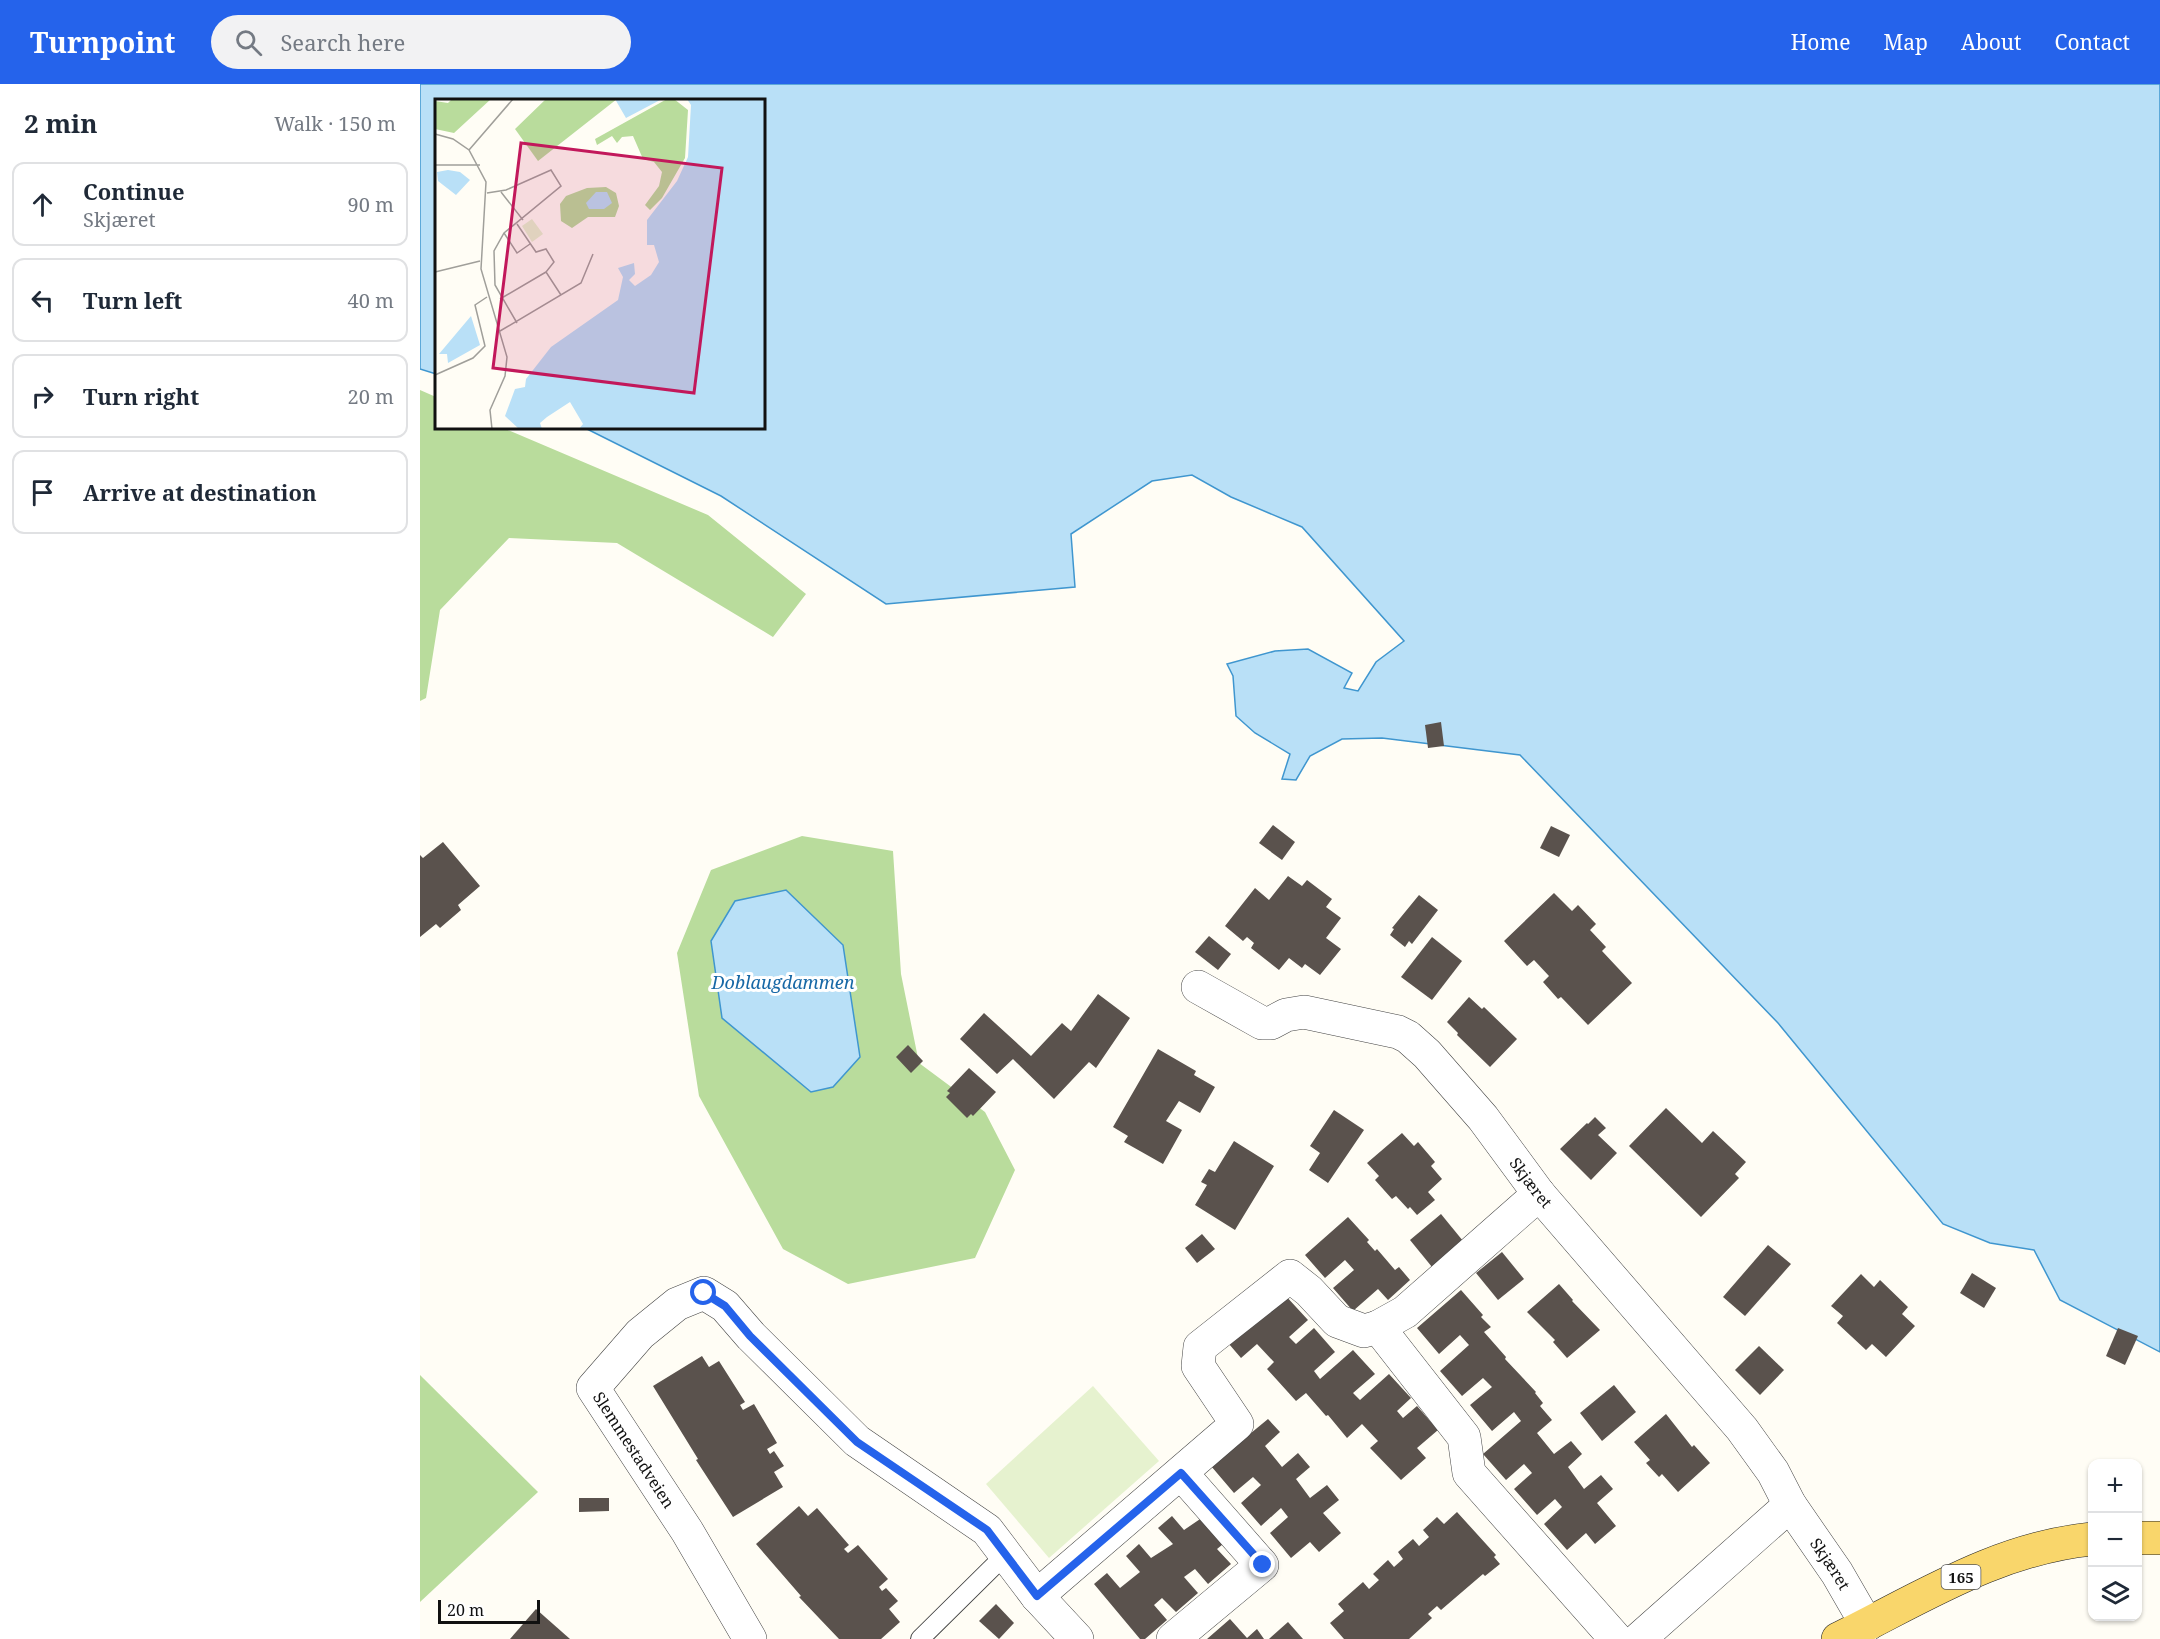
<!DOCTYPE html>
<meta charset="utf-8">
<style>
:root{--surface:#fff;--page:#f2f2f3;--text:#1f2937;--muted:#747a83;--line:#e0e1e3;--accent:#2563eb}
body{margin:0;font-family:"Noto Serif",serif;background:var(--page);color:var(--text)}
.controls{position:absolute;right:18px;bottom:18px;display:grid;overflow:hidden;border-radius:12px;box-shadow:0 2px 4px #0004}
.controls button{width:54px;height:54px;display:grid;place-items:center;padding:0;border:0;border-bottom:2px solid var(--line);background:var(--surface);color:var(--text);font:30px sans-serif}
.scale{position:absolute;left:18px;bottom:15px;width:102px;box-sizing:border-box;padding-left:6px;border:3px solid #111;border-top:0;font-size:16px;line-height:21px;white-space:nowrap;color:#111;-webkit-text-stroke:4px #fff;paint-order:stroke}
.stop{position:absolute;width:18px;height:18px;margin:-14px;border:4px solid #2563eb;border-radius:50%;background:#fff}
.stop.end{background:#2563eb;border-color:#fff;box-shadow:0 2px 6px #0008}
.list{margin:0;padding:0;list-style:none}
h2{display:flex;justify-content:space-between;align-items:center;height:78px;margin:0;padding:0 24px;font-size:26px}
h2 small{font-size:20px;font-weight:400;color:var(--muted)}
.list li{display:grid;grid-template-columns:39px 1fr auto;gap:18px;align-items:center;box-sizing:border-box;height:84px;margin:0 12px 12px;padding:0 12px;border:2px solid var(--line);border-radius:12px}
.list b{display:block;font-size:22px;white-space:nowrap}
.list p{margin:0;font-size:20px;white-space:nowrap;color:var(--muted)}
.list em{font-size:20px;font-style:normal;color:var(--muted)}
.icon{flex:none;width:33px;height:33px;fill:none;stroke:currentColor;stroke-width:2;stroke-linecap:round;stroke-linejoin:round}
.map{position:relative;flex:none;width:1740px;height:1555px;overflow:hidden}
header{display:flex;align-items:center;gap:36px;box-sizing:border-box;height:84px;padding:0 30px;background:var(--accent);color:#fff}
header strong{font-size:28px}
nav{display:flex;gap:33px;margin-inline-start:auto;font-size:21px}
.search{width:420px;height:54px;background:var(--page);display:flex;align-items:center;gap:15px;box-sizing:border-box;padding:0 21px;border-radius:33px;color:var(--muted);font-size:22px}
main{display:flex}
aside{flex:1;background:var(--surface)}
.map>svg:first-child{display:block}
.forest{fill:#b9dc9c}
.pitch{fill:#e6f2cf}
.water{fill:#b9e0f7;stroke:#3f96cf;stroke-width:1.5}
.building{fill:#5a524d}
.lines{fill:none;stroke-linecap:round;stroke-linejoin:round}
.service-casing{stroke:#444;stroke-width:20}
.minor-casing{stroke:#444;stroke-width:34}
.primary-casing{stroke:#222;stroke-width:34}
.service{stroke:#fff;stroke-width:18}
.minor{stroke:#fff;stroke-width:33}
.primary{stroke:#f9d66b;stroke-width:33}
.route{stroke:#2563eb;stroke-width:8}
.labels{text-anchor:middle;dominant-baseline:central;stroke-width:6;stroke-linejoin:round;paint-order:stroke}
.shield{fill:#fff;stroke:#585858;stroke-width:1.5}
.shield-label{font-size:15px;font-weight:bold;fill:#111}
.street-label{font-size:16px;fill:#111;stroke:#fff}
.water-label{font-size:18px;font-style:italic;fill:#1768a6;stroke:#fff}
.inset-road{fill:none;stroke:#a09f9a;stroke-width:1.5}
.view{fill:#c2185b;fill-opacity:0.15;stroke:#c2185b;stroke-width:3}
.inset-edge{fill:none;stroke:#111;stroke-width:3}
</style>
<header>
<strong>Turnpoint</strong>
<div class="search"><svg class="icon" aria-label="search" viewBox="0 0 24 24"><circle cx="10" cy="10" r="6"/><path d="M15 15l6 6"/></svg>Search here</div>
<nav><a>Home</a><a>Map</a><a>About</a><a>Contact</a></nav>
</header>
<main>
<aside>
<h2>2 min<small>Walk · 150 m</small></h2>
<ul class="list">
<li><svg class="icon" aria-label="ahead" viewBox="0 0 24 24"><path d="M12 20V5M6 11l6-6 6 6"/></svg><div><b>Continue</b><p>Skjæret</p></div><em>90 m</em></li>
<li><svg class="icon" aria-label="left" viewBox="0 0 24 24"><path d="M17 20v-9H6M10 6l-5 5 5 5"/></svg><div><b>Turn left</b></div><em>40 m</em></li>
<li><svg class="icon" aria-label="right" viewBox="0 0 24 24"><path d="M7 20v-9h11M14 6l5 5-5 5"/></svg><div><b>Turn right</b></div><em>20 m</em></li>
<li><svg class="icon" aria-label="arrive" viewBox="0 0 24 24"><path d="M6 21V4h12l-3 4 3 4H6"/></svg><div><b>Arrive at destination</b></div></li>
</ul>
</aside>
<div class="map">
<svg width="1740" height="1555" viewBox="0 0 1740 1555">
<rect width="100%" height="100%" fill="#fffdf5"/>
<g class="forest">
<polygon points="0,306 16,313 16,344 83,344 288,431 386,510 353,553 197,459 89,454 20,526 6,614 0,617"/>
<polygon points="382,752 473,767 481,890 499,979 565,1028 595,1086 555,1174 428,1200 363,1165 279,1012 257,869 291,786"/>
<polygon points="0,1291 118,1408 0,1518"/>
</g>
<polygon class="pitch" points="673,1302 739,1377 629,1474 566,1400"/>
<g class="water">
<polygon points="0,0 1740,0 1740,1268 1640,1216 1614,1166 1570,1159 1523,1140 1358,939 1100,671 962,654 922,655 890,672 876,696 862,695 870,670 835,649 816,632 813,592 807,580 855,567 888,565 932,589 924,604 938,607 956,578 984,557 882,443 811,413 772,391 732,397 651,450 655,503 466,520 301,412 165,344 344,344 344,16 16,16 16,290 0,285"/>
<polygon points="366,806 423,861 440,973 413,1003 391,1008 302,934 291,857 315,817"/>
</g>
<g class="building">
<polygon points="1021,638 1024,662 1008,664 1005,641"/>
<polygon points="853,741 875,758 862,776 839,759"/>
<polygon points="1131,742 1150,751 1139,773 1120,764"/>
<polygon points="23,758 60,802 38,821 41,826 20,844 16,840 0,853 0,771 3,774"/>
<polygon points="868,792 882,802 887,796 912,815 906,823 921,834 906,854 921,865 900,891 885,880 882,884 869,874 859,886 831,864 834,859 827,853 823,857 805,842 835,804 849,816"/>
<polygon points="1134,809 1152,827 1158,821 1176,840 1170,846 1186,863 1182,867 1212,899 1168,941 1141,913 1138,915 1123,898 1129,892 1114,876 1107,882 1084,857"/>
<polygon points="999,811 1018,826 992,860 989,857 985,863 970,851 974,845 972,844"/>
<polygon points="789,852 811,870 798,886 775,868"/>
<polygon points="1012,853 1042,877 1012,916 981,893"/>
<polygon points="678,910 710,934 676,984 669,978 634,1015 593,975 577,990 540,955 564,929 611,972 642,939 651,947"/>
<polygon points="1049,913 1062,925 1064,923 1097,955 1070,983 1037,951 1038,949 1027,938"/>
<polygon points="488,961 503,977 491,989 476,973"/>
<polygon points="738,965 776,987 774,991 795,1003 780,1029 759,1017 746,1037 762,1046 743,1080 704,1058 708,1052 693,1043"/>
<polygon points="549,984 576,1008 553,1032 551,1030 547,1034 526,1013 530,1009 527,1007"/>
<polygon points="1246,1024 1282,1059 1293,1047 1326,1078 1315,1090 1319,1094 1281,1133 1209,1062"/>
<polygon points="914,1026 944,1046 908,1099 889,1086 900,1069 890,1062"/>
<polygon points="1175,1033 1186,1044 1178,1051 1197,1069 1171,1096 1140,1065 1167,1039 1168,1040"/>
<polygon points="982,1049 994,1062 998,1058 1015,1078 1011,1082 1022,1095 1008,1108 1015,1116 997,1131 990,1123 988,1125 976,1112 972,1115 955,1096 959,1092 947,1079"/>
<polygon points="814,1057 854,1082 815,1146 775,1121 787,1101 781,1098 789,1085 795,1088"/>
<polygon points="1021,1130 1043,1157 1012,1183 990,1156"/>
<polygon points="928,1133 949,1156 947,1158 955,1167 957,1165 975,1186 979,1183 990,1196 968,1216 958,1205 933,1227 913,1204 934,1186 925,1176 905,1194 885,1171"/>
<polygon points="782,1150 795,1165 777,1179 765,1164"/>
<polygon points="1348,1161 1371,1180 1325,1232 1303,1213"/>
<polygon points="1082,1168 1104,1195 1078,1216 1056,1189"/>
<polygon points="1552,1189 1576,1204 1564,1224 1540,1209"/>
<polygon points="1441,1190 1454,1203 1460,1196 1488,1223 1482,1230 1495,1242 1466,1273 1452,1260 1446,1266 1417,1239 1423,1232 1411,1222"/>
<polygon points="1139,1200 1153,1216 1152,1217 1180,1246 1147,1274 1133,1258 1135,1256 1107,1228"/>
<polygon points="1041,1206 1063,1231 1061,1233 1071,1243 1064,1248 1086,1273 1085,1275 1116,1308 1115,1309 1123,1319 1120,1322 1132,1336 1117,1349 1134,1370 1151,1357 1162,1370 1148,1383 1164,1405 1181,1391 1193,1405 1177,1419 1196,1442 1175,1460 1166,1449 1147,1466 1124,1440 1142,1423 1135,1415 1117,1431 1094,1405 1112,1389 1104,1380 1086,1396 1063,1370 1101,1337 1094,1328 1072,1347 1050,1321 1072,1303 1063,1294 1042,1312 1020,1287 1049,1261 1040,1251 1019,1270 997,1244"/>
<polygon points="864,1210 888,1236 869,1253 876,1260 894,1244 915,1268 894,1287 900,1295 933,1266 955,1290 933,1309 940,1316 969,1290 991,1314 977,1327 983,1334 997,1322 1018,1346 997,1364 1006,1374 981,1396 950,1364 958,1357 942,1340 927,1354 908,1331 906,1332 886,1309 876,1317 847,1285 854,1278 837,1260 821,1274 809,1260"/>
<polygon points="1698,1244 1718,1252 1705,1281 1686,1272"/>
<polygon points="1339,1262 1364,1286 1340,1311 1315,1286"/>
<polygon points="282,1272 289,1283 299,1277 325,1318 320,1321 323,1326 334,1320 357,1359 347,1365 350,1370 354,1367 364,1382 354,1388 363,1403 313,1433 276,1376 278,1375 233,1302"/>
<polygon points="1194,1301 1216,1328 1182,1357 1160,1329"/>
<polygon points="1246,1330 1272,1363 1274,1361 1290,1379 1258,1408 1242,1390 1239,1393 1226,1379 1230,1376 1214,1358"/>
<polygon points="848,1335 860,1348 845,1362 862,1383 878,1369 890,1383 876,1395 890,1414 907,1401 919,1416 903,1429 921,1449 899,1468 890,1458 871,1474 850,1449 868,1433 861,1424 841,1442 821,1419 841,1401 833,1393 814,1409 791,1382"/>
<polygon points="159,1414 189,1414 189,1427 159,1428"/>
<polygon points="379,1422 388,1432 397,1424 429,1461 424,1465 428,1469 438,1461 468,1495 459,1503 462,1507 466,1504 478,1517 469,1525 480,1538 461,1555 419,1555 379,1513 381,1512 336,1460"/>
<polygon points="1037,1428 1076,1471 1074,1473 1080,1480 1065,1492 1063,1490 1021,1526 1017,1522 1008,1530 1012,1534 989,1555 924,1555 910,1539 924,1527 918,1520 943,1498 949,1505 959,1496 953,1490 968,1476 974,1483 983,1475 978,1468 993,1455 999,1462 1009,1453 1003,1446 1017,1433 1024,1440"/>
<polygon points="786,1431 808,1456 797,1465 811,1480 788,1500 775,1485 764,1493 778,1509 756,1528 742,1514 734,1521 747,1536 725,1555 720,1555 674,1500 687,1489 700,1504 720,1488 706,1472 719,1460 731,1474 753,1460 738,1444 752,1432 764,1446"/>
<polygon points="576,1520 594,1539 579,1555 559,1537"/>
<polygon points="116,1525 150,1555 90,1555"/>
<polygon points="810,1535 827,1554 837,1545 844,1555 787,1555"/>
<polygon points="868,1538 883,1555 849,1555"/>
</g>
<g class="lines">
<defs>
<polyline id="service" points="500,1555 585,1471"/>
<g id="minor">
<path id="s1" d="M778 903 842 939H851L866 931 884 928 978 948 988 953 1007 970 1063 1034 1119 1110 1322 1345 1353 1388 1370 1421 1417 1489 1447 1541"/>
<polyline points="958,1243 1044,1353 1049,1389 1196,1555"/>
<polyline points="617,1512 817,1340 778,1282 780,1263 870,1192 889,1207 917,1237 944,1247 958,1243 985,1228 1119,1110"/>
<polyline points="330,1555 267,1447 173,1304 220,1250 257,1220 284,1209 305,1222 331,1252 437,1357 567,1446 617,1512 657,1555"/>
<polyline points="753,1555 842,1481 761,1389"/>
<polyline points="1219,1555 1370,1421"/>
</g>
<g id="primary">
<polyline points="1718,1454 1740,1454"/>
<path d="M1418 1555C1501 1514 1578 1464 1672 1455"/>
</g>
</defs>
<use href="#service" class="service-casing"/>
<use href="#minor" class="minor-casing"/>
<use href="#primary" class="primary-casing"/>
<use href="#service" class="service"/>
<use href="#minor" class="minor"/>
<use href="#primary" class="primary"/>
</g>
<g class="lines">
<polyline class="route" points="284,1209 305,1222 330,1252 437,1358 567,1446 617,1512 761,1389 843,1481"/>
</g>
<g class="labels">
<rect class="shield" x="1521.5" y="1481" width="39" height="24" rx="4.5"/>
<g class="shield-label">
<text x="1541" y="1493">165</text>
</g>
<g class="street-label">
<text stroke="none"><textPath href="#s1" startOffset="416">Skjæret</textPath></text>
<text transform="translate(214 1366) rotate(57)">Slemmestadveien</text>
<text stroke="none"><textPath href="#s1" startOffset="902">Skjæret</textPath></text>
</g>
<g class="water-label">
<text x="363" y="898">Doblaugdammen</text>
</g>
</g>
<g transform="translate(15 15)">
<rect width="330" height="330" fill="#fffdf5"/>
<path d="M17 0H56L19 34 0 30V2L13 4ZM111 0H182L103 62 80 30ZM232 0H239L253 11 250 59 227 99 215 111 210 106 224 87 227 73 219 63 208 60 198 37 187 38 182 44 177 37 162 46 160 40ZM171 88 181 94 184 107 180 118H153L137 129 126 122 125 105 131 97 152 89Z" fill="#b9dc9c"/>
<path d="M97 120 108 135 97 143 87 127Z" fill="#e6f2cf"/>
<path d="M180 0H227L191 19ZM252 0H330V330H144L148 325 135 303 112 318 105 324 107 330H84L70 317 80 290 90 288 91 280 116 248 183 201 188 178 183 169 199 164 200 175 194 181 200 187 216 176 224 163 219 146H212V121L242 82 253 58 256 6ZM13 71 25 73 35 81 21 96 3 82 2 73ZM161 93H172L177 104 169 110H154L151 104ZM36 217 45 246 13 264 12 255H4Z" fill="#b9e0f7"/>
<path class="inset-road" d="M0 35 18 40 34 51 51 83 46 170 72 258 70 277 55 311 57 330M34 51 78 0M0 66H45M66 93 88 121M52 94 71 91 116 71 126 87 69 134 59 152 60 186 82 224M82 125 101 153 111 150 119 163 111 173 126 196M69 134 82 154 95 145M0 173 45 162M65 200 111 173M65 232 146 184 158 155M0 276 38 259 50 247 40 206 52 198"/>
<path class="view" d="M86 44 287 69 259 294 58 269Z"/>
<rect width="330" height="330" class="inset-edge"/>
</g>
</svg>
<div class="controls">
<button>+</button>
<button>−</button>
<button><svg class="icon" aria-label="layers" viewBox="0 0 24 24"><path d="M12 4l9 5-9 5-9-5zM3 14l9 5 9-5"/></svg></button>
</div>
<div class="scale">20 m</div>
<div class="stop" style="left:284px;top:1209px"></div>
<div class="stop end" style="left:843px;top:1481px"></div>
</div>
</main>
